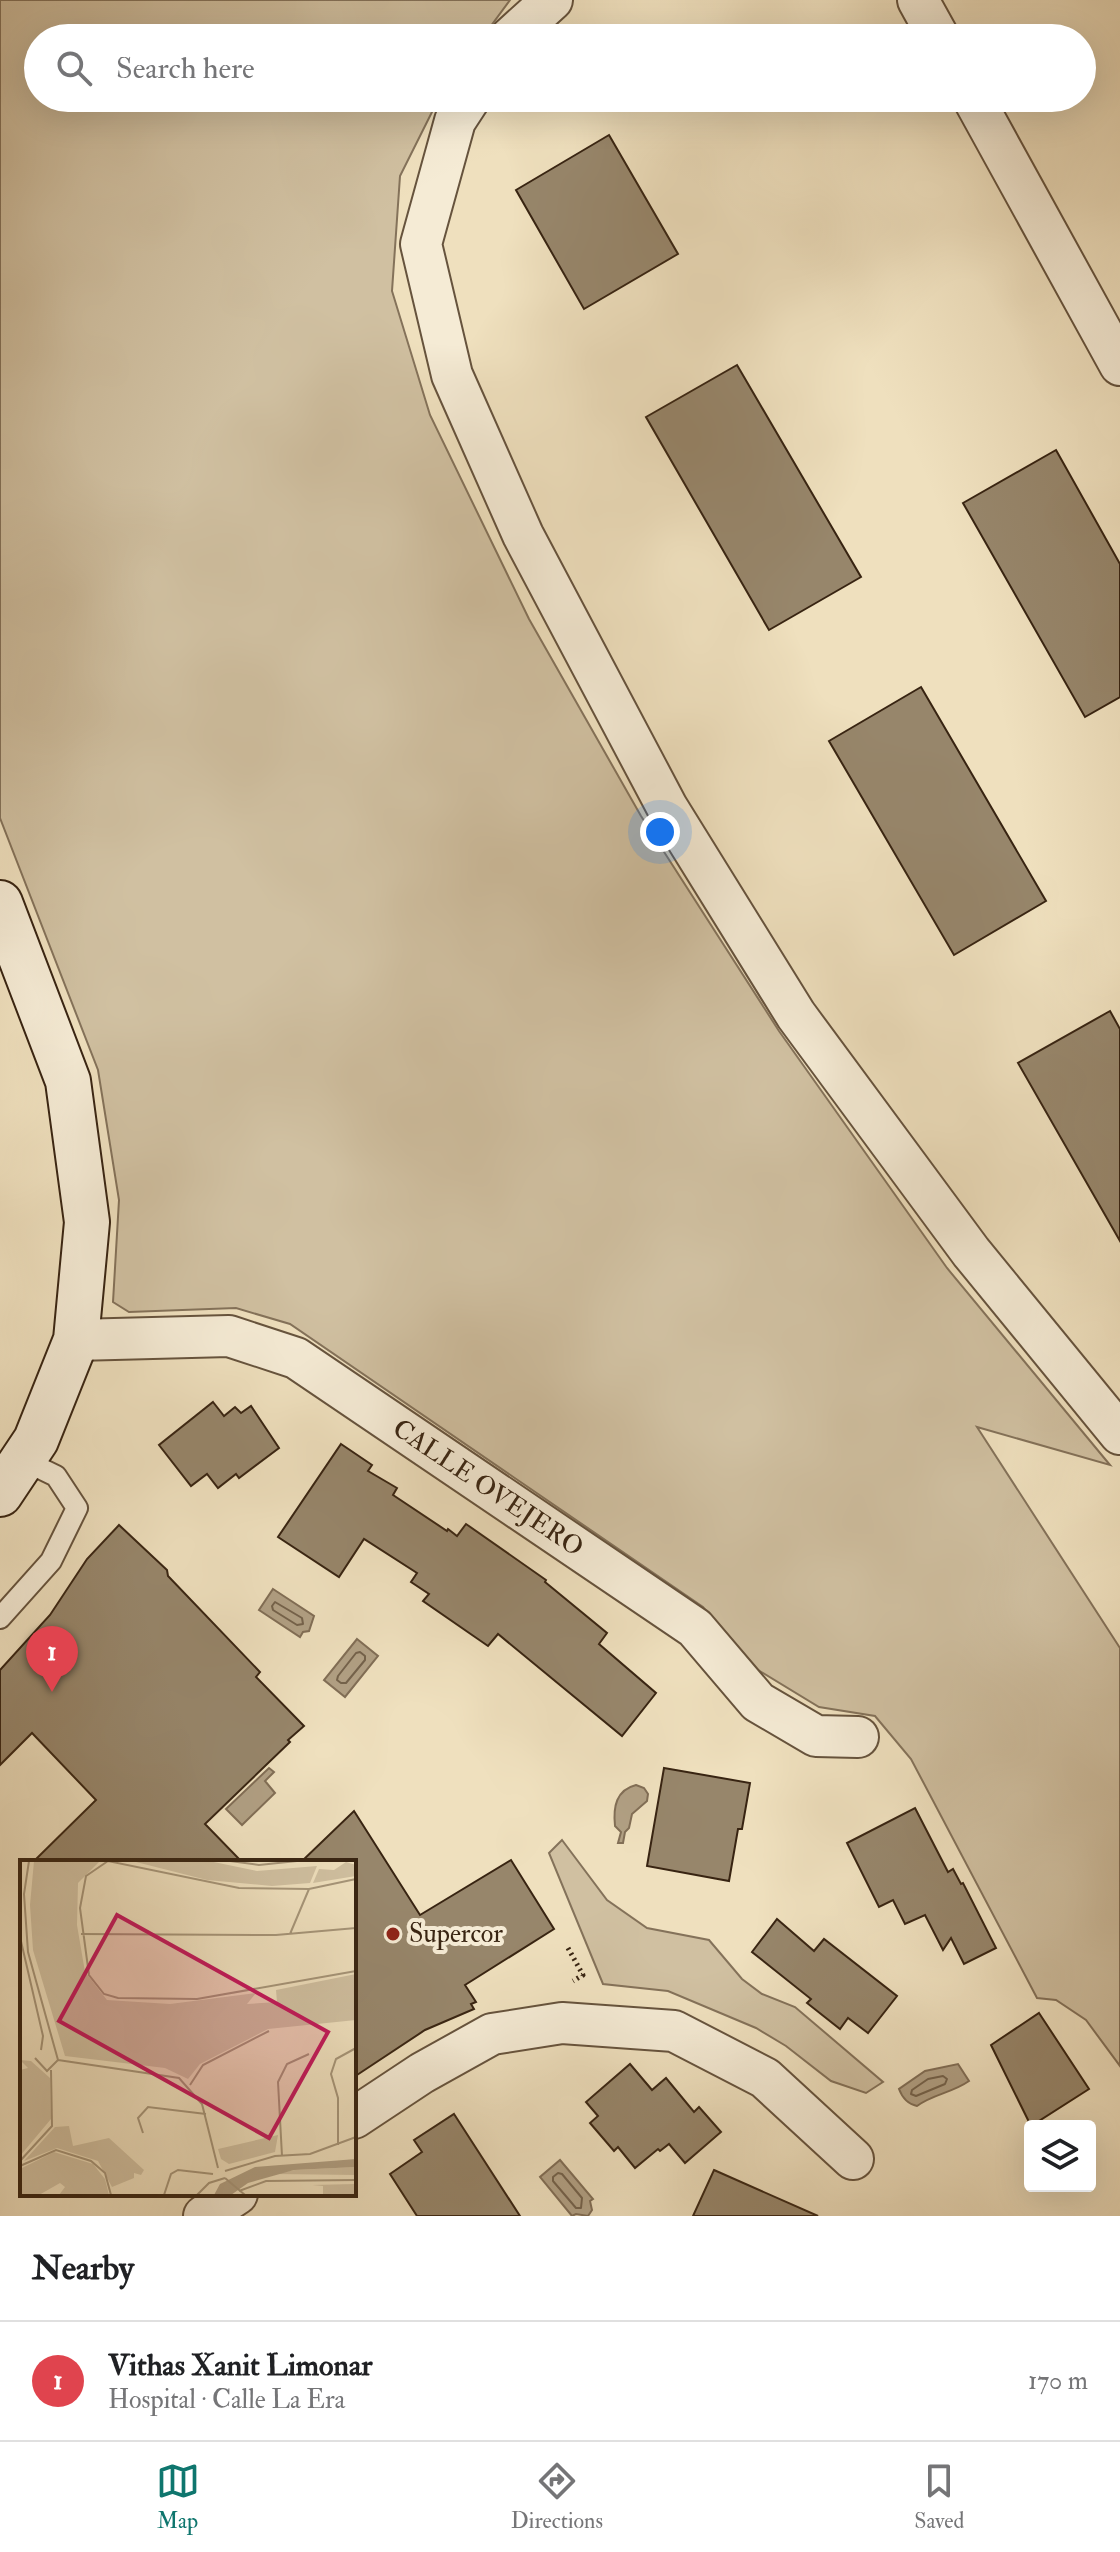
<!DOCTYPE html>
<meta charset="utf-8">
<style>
:root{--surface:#fff;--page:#f2f2f2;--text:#202124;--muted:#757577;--line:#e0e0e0;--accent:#0f766e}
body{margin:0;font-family:"IM FELL Double Pica",serif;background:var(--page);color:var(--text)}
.controls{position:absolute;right:24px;bottom:24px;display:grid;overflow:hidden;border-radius:8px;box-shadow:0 8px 32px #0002}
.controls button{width:72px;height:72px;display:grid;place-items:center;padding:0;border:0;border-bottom:2px solid var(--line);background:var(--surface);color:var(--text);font:40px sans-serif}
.you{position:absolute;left:660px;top:832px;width:28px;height:28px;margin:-20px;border:6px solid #fff;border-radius:50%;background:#1a73e8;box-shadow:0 0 0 12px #1a73e833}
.badge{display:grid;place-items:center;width:52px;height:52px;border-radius:50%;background:var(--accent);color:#fff;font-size:26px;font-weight:700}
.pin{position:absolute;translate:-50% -66px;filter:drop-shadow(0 2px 4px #0008)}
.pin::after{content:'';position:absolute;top:42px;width:28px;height:24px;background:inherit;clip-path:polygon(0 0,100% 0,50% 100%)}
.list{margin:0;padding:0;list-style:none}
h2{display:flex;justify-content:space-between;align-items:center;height:104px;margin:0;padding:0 32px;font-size:34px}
h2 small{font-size:26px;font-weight:400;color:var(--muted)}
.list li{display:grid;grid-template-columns:52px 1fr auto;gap:24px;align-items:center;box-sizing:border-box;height:120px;padding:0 32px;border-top:2px solid var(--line)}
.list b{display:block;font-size:30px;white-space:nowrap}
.list p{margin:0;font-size:26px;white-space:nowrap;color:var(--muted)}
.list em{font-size:26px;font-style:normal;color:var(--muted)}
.icon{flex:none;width:44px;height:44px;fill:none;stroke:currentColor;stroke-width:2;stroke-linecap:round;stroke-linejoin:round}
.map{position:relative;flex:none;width:1120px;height:2216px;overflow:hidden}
.search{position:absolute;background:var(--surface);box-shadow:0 8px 32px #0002;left:24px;right:24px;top:24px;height:88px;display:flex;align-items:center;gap:20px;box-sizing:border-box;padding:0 28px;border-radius:44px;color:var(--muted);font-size:30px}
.sheet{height:224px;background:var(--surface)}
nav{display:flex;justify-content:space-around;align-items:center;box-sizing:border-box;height:112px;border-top:2px solid var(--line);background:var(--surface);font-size:22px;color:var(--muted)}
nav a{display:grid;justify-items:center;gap:4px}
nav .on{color:var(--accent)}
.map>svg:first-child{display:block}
.green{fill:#d0c0a1;stroke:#84725a;stroke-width:2}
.water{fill:#b1a084;stroke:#816e56;stroke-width:2}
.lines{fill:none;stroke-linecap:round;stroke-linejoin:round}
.shore{stroke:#74624b;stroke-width:2}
.building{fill:#97866b;stroke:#382412;stroke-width:2}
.service-casing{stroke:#66533d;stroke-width:24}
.minor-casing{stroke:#66533d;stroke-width:44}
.secondary-casing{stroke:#382412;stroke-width:48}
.path{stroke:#382412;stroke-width:5;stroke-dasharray:2 4;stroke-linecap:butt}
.service{stroke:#f5ebd5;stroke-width:20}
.minor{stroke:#f5ebd5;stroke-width:40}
.secondary{stroke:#f5ebd5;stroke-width:44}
.poi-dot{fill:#8f2418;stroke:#f5ebd5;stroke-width:3}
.labels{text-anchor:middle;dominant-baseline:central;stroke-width:8;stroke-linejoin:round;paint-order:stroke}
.street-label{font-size:26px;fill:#382412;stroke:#f5ebd5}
.poi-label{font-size:26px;fill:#382412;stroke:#f5ebd5;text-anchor:start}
.inset-road{fill:none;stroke:#a69579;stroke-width:2}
.view{fill:#c2185b;fill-opacity:0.15;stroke:#c2185b;stroke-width:4}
.inset-edge{fill:none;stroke:#382412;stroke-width:4}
</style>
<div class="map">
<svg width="1120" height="2216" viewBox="0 0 1120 2216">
<rect width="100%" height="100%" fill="#efe0be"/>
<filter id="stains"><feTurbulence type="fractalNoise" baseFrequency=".0025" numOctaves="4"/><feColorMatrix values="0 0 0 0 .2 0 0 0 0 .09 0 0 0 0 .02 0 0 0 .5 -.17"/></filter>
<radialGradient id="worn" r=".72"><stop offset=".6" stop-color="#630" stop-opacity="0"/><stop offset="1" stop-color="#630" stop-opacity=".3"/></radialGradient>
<g class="green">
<polygon points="0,0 510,0 482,38 38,38 38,98 439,98 400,176 392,291 430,415 529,619 641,816 779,1031 947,1268 1110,1465 977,1427 1120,1648 1120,2066 1086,2020 1056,2000 1037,1998 911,1759 875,1716 819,1707 753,1667 703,1607 290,1324 236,1308 129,1312 113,1302 119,1200 98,1070 0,818"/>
<polygon points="562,1840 607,1900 647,1928 709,1940 742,1979 762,1994 795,2007 883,2082 866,2093 831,2081 786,2046 756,2028 668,1991 603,1984 549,1853"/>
</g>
<g class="water">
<polygon points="273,1589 314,1616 309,1631 303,1632 300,1637 259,1610"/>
<polygon points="357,1639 378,1656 345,1697 324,1680"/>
<polygon points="269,1768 274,1772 265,1781 275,1793 242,1825 226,1809"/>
<path d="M636 1785 644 1788 648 1794 647 1801 632 1814 629 1828 625 1832 623 1843H618L621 1832 615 1826C613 1807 616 1790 636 1785Z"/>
<path d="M958 2064 969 2081C952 2093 933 2094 917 2106 907 2104 902 2097 899 2089L925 2071Z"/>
<polygon points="560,2160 593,2199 590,2201 592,2210 588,2216 576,2214 572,2216 540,2177"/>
</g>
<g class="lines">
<g class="shore">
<polygon points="275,1602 302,1618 303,1624 297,1625 273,1610 272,1606"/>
<polygon points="360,1652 365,1656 365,1660 346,1683 341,1683 337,1680 338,1676 356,1653"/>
<polygon points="943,2076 947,2079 945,2084 916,2096 911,2094 912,2090 928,2079"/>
<polygon points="558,2173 562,2174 582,2198 581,2208 576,2208 553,2181 553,2177"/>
</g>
</g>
<g class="building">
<polygon points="609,135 678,254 584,309 516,190"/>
<polygon points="737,365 861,577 769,630 646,417"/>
<polygon points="1056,450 1120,564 1120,697 1085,717 963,503"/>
<polygon points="921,687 1046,901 954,955 829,741"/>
<polygon points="1110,1011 1120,1029 1120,1241 1018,1063"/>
<polygon points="213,1402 224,1416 235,1407 241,1413 251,1406 279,1448 239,1478 236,1474 218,1488 207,1474 191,1486 159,1445"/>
<polygon points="341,1444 372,1465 368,1471 397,1488 393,1495 447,1531 448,1529 457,1536 466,1524 546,1580 545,1582 607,1633 599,1644 656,1693 622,1736 498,1634 488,1646 423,1601 429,1594 411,1582 417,1573 364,1539 339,1577 278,1537"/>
<polygon points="119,1525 167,1570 168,1576 260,1672 256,1677 304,1726 288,1740 290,1742 205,1824 242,1862 33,1862 96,1800 32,1733 0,1765 0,1670 50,1615 87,1559"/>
<polygon points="664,1768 750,1783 742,1829 738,1829 729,1881 647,1866"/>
<polygon points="915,1808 948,1872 953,1869 961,1884 963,1883 996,1948 964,1964 951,1938 943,1950 925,1915 905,1924 893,1900 879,1907 847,1843"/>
<polygon points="354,1811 420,1915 511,1860 554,1929 465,1985 476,2002 471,2004 474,2009 425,2030 354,2077 354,1862 301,1862"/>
<polygon points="777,1919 814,1951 824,1939 897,1996 868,2033 848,2018 840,2029 807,2003 811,1999 752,1952"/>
<polygon points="1039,2013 1089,2089 1031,2126 991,2045"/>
<polygon points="630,2064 652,2090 666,2078 694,2112 699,2107 721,2132 685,2163 669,2144 660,2151 658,2149 635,2168 618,2147 614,2151 590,2123 598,2116 586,2102"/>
<polygon points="454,2114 520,2216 417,2216 390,2174 422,2152 414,2140"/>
<polygon points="714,2170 818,2216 693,2216"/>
</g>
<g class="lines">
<defs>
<polyline id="service" points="0,1618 51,1561 77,1508 56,1476 23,1460"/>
<g id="minor">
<polyline points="918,0 939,38"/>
<polyline points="510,38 552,0"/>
<polyline points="470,98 455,121 421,244 452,375 523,535 667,807 796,1015 971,1252 1120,1434"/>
<polyline points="973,98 1120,365"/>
<polyline points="76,1340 229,1336 296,1358 695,1628 758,1702 816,1736 858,1737"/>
<polyline points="354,2118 422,2073 492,2034 562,2023 674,2031 765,2078 853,2159"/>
<polyline points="204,2216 237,2194"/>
</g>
<polyline id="secondary" points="0,903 68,1081 87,1222 76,1340 36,1440 0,1494"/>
</defs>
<use href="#service" class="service-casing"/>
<use href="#minor" class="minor-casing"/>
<use href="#secondary" class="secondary-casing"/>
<polyline class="path" points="568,1948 583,1975 573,1981"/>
<use href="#service" class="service"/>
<use href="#minor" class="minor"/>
<use href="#secondary" class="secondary"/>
</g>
<circle class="poi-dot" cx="393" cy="1934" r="8"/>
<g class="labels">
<g class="street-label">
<text transform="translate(488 1488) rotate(34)">CALLE OVEJERO</text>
</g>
<g class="poi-label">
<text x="409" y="1934">Supercor</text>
</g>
</g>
<g transform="translate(20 1860)">
<rect width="336" height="336" fill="#efe0be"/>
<path d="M14 1H80L58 23 57 65 65 112 87 140 150 144 236 133 227 144 257 142 256 130 336 114V160L248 169 180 204 168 219 145 208 45 196 13 90 10 45ZM112 1H189L237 11 297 6 290 23 252 26 187 20ZM326 2 336 5V16L293 23 299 9 314 10ZM0 200 11 201 30 218 31 259 0 296V210L8 208ZM49 266 53 286 89 278 124 310 121 315 114 313V318L92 327 78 301 37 288 4 301 35 267ZM258 275 255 292 209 304 201 299 198 289ZM34 292 73 304 85 319 89 335H39L45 327 40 323 19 335H0V309ZM336 307V315L254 314 275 310ZM335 324 336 335H303V326L292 325Z" fill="#d0c0a1"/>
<path d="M336 299V307L274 310 228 323 211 335H194L200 324 235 307Z" fill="#b1a084"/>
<path class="inset-road" d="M9 1 4 34 8 92 38 200 27 211 15 198M210 1 239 5 277 1M336 19 289 29 219 28 88 1 66 16 60 48 69 115 84 134 98 138 177 139 336 111M61 74 256 75 336 68M270 74 289 29M0 77 23 176 21 190M38 200 159 218 182 244 198 308M170 225 183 205 249 171M123 273 118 258 128 247 186 254M318 285V238L311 214 316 199 336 188M262 296 258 222 267 204 289 194M0 301 32 266 31 210M0 306 36 290 71 301 85 313 91 335M205 311 255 296 290 294 336 277M205 318 225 335M219 331 246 321 336 320M144 335 151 314 158 310 193 314M177 335 189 323 205 318"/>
<path class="view" d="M97 55 308 172 249 278 39 161Z"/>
<rect width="336" height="336" class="inset-edge"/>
</g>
<rect width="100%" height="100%" filter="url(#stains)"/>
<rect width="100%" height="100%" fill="url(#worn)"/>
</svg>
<div class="controls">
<button><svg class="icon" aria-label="layers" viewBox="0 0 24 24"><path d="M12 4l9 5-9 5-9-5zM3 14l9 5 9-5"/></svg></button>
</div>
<div class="you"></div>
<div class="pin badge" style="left:52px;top:1692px;background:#e0444e">1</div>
<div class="search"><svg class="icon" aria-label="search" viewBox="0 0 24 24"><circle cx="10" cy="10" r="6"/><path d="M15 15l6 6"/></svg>Search here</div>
</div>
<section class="sheet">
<h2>Nearby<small></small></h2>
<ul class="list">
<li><span class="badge" style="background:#e0444e">1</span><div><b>Vithas Xanit Limonar</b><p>Hospital · Calle La Era</p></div><em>170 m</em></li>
</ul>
</section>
<nav>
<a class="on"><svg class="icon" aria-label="map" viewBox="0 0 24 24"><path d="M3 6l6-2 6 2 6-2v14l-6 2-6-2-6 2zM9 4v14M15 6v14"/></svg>Map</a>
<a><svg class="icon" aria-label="directions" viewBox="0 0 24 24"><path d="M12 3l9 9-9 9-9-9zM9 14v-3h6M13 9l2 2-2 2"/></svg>Directions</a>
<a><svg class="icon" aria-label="saved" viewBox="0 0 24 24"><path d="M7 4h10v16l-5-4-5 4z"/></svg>Saved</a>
</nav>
